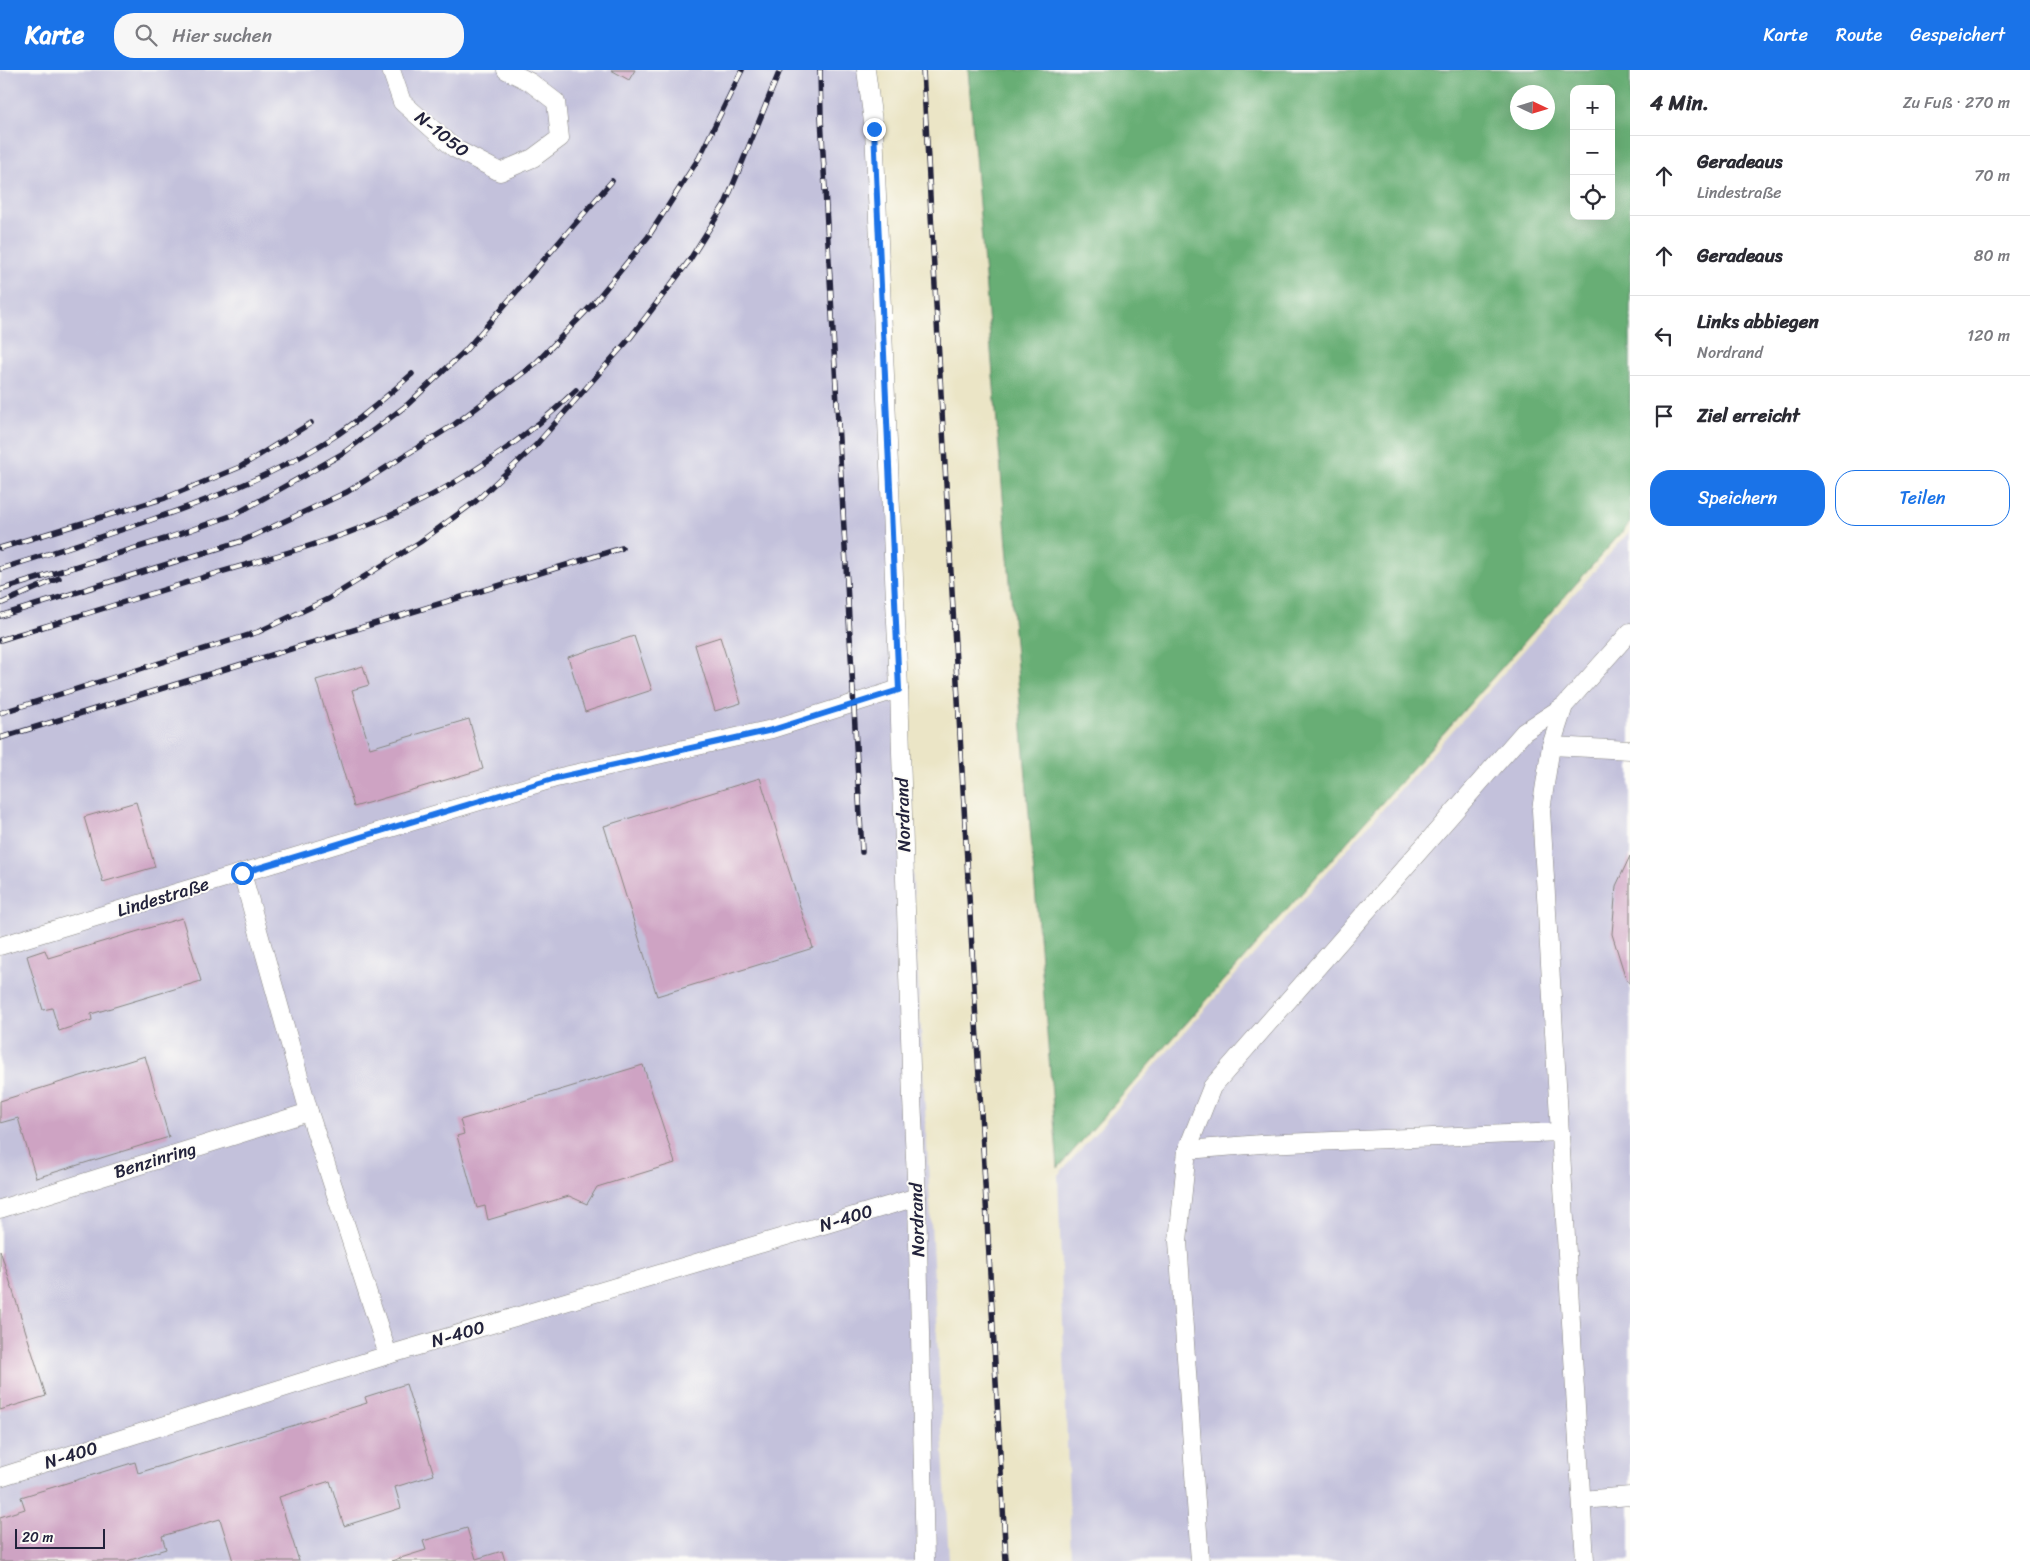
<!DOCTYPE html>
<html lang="de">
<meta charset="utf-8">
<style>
:root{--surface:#fff;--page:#f7f7f7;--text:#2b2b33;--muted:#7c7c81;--line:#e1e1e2;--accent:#1a73e8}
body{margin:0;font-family:Sriracha,sans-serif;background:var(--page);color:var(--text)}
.controls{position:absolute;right:15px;top:15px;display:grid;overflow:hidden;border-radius:10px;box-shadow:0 5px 20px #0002}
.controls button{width:45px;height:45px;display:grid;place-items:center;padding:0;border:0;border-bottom:1px solid var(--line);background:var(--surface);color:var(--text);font:25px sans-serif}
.compass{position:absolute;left:1510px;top:15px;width:45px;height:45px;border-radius:50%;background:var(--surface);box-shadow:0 5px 20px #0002;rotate:94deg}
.scale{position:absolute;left:15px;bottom:12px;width:90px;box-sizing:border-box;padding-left:5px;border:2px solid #22223b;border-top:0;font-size:14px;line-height:18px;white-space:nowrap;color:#22223b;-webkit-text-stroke:4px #fdfcf7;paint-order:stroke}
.stop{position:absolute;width:15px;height:15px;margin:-11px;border:4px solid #1a73e8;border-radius:50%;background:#fff}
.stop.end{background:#1a73e8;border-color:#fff;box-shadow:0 1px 5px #0008}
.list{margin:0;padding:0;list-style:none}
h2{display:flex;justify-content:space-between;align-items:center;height:65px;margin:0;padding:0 20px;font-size:21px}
h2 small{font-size:16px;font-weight:400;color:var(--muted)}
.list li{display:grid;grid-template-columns:32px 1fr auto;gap:15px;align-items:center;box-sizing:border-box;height:80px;padding:0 20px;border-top:1px solid var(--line)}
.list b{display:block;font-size:19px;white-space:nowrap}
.list p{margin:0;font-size:16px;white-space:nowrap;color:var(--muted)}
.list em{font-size:16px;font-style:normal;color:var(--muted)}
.actions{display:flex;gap:10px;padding:15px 20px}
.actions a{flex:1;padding:11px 0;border:1px solid var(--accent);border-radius:20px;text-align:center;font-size:18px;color:var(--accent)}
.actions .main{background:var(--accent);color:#fff}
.icon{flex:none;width:28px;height:28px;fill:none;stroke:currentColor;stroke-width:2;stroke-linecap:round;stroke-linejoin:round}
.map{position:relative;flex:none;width:1630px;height:1491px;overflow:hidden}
header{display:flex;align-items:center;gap:30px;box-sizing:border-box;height:70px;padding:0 25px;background:var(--accent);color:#fff}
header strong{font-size:24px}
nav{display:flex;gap:28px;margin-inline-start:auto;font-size:18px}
.search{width:350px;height:45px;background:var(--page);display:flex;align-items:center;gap:12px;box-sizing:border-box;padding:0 18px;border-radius:20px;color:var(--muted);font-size:19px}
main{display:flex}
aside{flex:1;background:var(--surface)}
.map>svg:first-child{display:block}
.industrial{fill:#c3c1db}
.forest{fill:#68ae74;stroke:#456858;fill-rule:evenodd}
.building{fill:#cea3c3}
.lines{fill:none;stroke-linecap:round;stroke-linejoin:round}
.service-casing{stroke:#868480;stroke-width:19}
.service{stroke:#fff;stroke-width:18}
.rail-casing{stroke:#22223b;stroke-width:5.5}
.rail{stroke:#fdfcf7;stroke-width:4;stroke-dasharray:11;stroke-linecap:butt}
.route{stroke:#1a73e8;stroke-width:6}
.labels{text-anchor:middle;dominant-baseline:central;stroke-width:4;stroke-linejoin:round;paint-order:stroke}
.street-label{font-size:18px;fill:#22223b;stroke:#fdfcf7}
</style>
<header>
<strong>Karte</strong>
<div class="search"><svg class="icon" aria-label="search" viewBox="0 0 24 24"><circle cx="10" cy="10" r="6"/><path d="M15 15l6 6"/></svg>Hier suchen</div>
<nav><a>Karte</a><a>Route</a><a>Gespeichert</a></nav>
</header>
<main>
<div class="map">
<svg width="1630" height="1491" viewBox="0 0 1630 1491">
<rect width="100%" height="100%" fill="#fdfcf7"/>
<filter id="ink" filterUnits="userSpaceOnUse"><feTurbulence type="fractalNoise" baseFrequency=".02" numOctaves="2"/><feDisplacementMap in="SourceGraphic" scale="10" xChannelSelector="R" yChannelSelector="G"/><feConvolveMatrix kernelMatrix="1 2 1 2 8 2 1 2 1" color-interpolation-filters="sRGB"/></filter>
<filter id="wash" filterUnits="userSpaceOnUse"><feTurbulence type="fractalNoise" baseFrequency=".0096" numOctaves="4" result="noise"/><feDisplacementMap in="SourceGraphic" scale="20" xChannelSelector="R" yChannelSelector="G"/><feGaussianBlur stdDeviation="1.12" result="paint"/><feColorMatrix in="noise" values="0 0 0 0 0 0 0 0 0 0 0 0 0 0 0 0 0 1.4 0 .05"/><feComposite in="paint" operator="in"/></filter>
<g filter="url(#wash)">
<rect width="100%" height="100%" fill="#ebe5c6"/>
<g class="industrial">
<polygon points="0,0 867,0 871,21 949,1491 0,1491"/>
<polygon points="1630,461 1630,1491 1071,1491 1058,1105"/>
</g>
<path class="forest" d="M968 0H1630V453L1058 1098ZM1574 19H1611V146H1574ZM1518 22H1548V52H1518Z"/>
<g id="blocks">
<g class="building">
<polygon points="611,0 635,0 629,10"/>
<polygon points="634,566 652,620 585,642 568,587"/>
<polygon points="720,567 741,633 715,641 695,575"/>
<polygon points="363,596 369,615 352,620 370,678 469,649 483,699 354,737 316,610"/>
<polygon points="760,708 813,878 657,926 604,756"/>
<polygon points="136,732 155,797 103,812 84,747"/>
<polygon points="1630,786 1630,914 1626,909 1612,864 1616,816"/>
<polygon points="182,848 201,911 91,944 92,950 59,961 52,938 43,940 27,886 45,880 48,888"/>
<polygon points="145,986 169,1067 36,1108 18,1048 0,1053 0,1031"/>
<polygon points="643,995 675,1093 597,1117 587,1134 569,1126 488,1150 485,1136 477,1138 457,1066 464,1064 460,1050"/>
<polygon points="0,1180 46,1326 0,1340"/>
<polygon points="406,1314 434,1405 395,1417 401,1438 344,1456 330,1411 279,1427 299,1491 233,1491 220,1449 162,1466 166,1479 127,1491 0,1491 0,1447 25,1439 21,1427 135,1392 138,1403 367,1333 365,1327"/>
<polygon points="467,1458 476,1489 502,1481 505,1491 391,1491 426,1480 423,1471"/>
</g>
</g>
</g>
<g filter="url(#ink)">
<use href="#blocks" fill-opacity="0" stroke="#868480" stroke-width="1"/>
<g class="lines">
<defs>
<g id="service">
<polyline points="391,0 402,32 454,78 500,102 533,88 560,68 556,32 530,12 506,0"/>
<polyline points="866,0 874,59 899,619 912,1029 917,1127 925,1491"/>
<polyline points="1551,676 1630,680"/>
<polyline points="242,803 309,1042 388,1285"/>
<polyline points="0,876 556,708 772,659 899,619"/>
<polyline points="1187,1080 1261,1074 1560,1062"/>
<polyline points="0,1139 309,1042"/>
<polyline points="0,1407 388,1285 917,1127"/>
<polyline points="1582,1430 1630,1426"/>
<polyline points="1200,1491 1178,1171 1187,1080 1212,1017 1524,662 1564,636"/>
<polyline points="1585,1491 1541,740 1551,676 1564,636 1630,562"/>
</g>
</defs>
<use href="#service" class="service-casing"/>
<use href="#service" class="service"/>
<defs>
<g id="rail">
<polyline points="820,0 821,47 862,782"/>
<polyline points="923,0 1006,1491"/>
<polyline points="0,478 165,428 240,397 311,353"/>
<path d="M0 499C49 484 97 468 145 452 209 430 272 406 329 370 359 351 386 327 412 304"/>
<polyline points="0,520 165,469 236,444 342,384 407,335 465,281 612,111"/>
<polyline points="0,534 59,508"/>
<polyline points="0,546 242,471 347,422 455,354 536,293 593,234 648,167 699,88 742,0"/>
<path d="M0 570C72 548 145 526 217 503 251 493 285 484 318 473 414 443 504 390 576 320"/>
<polyline points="0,643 258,562 328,529 420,472 476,431 536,375 630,268 689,191 726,132 780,0"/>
<polyline points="0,668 622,478"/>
</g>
</defs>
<use href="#rail" class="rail-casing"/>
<use href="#rail" class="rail"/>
</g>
</g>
<g class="lines" filter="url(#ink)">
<polyline class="route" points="242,803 556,708 772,660 899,620 874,59"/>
</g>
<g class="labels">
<g class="street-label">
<text transform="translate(442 64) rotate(38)">N-1050</text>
<text transform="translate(903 745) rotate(-92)">Nordrand</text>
<text transform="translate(163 827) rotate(-17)">Lindestraße</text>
<text transform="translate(155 1090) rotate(-17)">Benzinring</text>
<text transform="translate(846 1148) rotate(-17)">N-400</text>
<text transform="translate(917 1150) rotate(-92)">Nordrand</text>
<text transform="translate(458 1264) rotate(-16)">N-400</text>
<text transform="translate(71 1385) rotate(-17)">N-400</text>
</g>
</g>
</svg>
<div class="controls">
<button>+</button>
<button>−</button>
<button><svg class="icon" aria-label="locate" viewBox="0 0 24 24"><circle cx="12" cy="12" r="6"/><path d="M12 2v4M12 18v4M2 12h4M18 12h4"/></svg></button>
</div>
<svg class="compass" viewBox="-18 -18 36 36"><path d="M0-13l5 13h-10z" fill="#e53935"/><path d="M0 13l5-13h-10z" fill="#7c7c81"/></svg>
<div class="scale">20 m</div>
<div class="stop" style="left:242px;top:803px"></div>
<div class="stop end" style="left:874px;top:59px"></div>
</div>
<aside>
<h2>4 Min.<small>Zu Fuß · 270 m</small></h2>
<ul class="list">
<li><svg class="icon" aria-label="ahead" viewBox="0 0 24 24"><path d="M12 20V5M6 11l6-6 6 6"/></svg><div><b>Geradeaus</b><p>Lindestraße</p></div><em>70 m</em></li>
<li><svg class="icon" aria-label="ahead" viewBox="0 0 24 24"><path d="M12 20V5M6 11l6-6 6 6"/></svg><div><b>Geradeaus</b></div><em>80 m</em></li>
<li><svg class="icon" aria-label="left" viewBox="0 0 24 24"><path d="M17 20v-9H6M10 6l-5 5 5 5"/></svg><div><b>Links abbiegen</b><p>Nordrand</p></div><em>120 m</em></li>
<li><svg class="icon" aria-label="arrive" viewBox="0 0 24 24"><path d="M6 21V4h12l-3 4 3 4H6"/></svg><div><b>Ziel erreicht</b></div></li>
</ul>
<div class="actions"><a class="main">Speichern</a><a>Teilen</a></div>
</aside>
</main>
